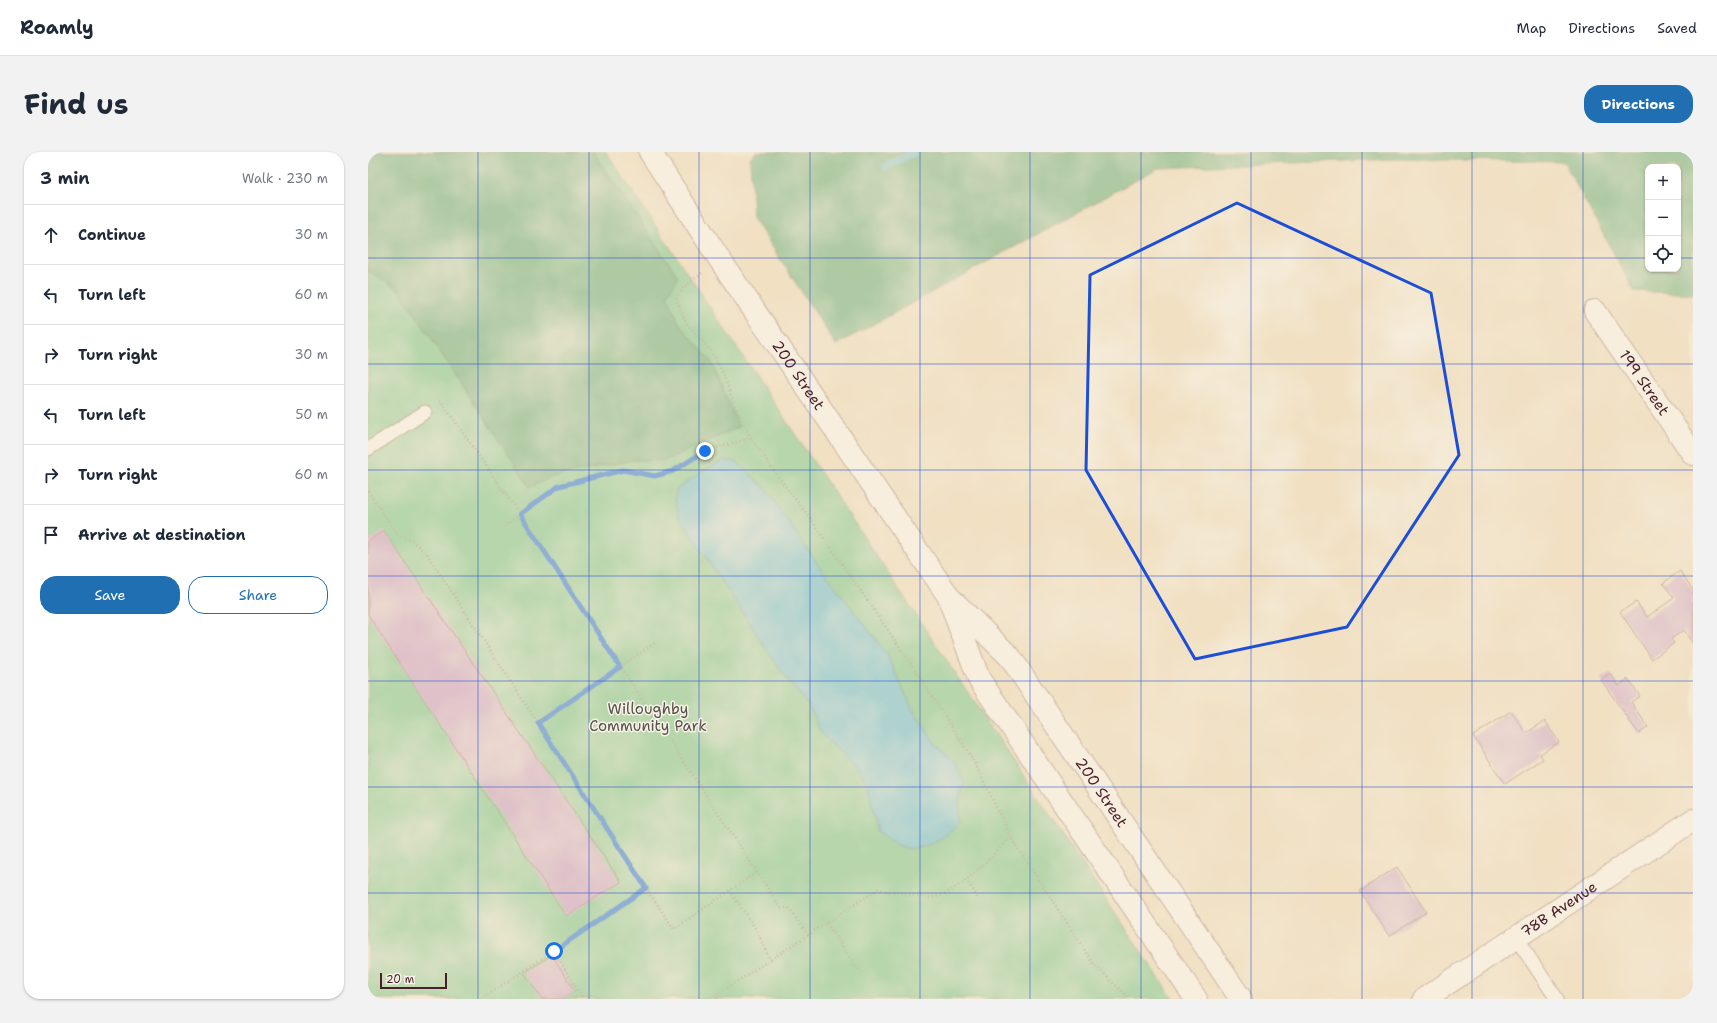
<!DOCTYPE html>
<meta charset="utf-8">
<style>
:root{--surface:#fff;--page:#f2f2f3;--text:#1f2937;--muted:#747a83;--line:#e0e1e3;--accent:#1f6fb2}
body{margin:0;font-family:"Shantell Sans",sans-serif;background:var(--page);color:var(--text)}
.controls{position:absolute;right:12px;top:12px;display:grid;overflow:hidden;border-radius:8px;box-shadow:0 1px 3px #0004}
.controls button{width:36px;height:36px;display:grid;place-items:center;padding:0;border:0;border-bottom:1px solid var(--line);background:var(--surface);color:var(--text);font:20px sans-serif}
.scale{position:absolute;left:12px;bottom:10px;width:67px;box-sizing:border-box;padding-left:4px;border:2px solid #4a1f2b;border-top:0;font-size:11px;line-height:14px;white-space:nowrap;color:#4a1f2b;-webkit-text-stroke:3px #f7f3e8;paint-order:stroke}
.stop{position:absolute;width:12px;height:12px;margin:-9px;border:3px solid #1a73e8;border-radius:50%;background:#fff}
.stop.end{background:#1a73e8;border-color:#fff;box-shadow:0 1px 4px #0008}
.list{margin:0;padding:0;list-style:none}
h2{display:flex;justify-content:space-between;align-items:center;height:52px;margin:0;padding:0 16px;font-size:17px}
h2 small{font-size:13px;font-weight:400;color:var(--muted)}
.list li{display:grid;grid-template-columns:26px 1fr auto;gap:12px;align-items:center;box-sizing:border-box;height:60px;padding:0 16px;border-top:1px solid var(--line)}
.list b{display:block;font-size:15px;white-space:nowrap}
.list em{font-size:13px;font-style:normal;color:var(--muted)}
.actions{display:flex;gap:8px;padding:12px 16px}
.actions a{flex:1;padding:9px 0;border:1px solid var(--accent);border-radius:16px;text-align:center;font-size:14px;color:var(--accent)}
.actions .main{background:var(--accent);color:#fff}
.icon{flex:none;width:22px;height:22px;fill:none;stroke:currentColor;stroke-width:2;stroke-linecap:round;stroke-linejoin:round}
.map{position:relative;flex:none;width:1325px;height:847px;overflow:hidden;border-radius:16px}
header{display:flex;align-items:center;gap:24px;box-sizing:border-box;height:56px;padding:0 20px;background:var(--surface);border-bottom:1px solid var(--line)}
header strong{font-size:19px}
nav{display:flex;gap:22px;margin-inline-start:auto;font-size:14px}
.intro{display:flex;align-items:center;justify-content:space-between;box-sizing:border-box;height:96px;padding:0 24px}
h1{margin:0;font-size:28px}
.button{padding:10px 18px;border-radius:16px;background:var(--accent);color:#fff;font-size:14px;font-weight:700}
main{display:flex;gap:24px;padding:0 24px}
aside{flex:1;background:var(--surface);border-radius:16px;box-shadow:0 1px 3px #0004}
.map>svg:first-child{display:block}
.green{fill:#72ca91;stroke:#5e745e}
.forest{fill:#5dae7b;stroke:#546653;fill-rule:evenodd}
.water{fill:#5ec1dc;stroke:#547084}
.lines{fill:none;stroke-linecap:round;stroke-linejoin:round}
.stream{stroke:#5ec1dc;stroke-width:7}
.building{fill:#ca9ed0}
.lane-casing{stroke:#9e8076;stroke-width:15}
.street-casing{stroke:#9e8076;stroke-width:24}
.primary-casing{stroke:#9e8076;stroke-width:24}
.path{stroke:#9e8076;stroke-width:2.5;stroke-dasharray:1 3;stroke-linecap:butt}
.lane{stroke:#fff;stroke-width:13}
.street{stroke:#fff;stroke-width:22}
.primary{stroke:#fff;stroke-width:22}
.route{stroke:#1a73e8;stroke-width:5}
.marked{fill:none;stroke:#1d4ed8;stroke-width:3;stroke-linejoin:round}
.grid{fill:none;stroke:#1d4ed8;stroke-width:1;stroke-opacity:0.55}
.labels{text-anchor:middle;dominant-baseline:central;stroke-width:3;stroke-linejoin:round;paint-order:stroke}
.street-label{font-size:15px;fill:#4a1f2b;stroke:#f7f3e8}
.park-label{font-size:15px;fill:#56524a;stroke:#f7f3e8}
</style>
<header>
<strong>Roamly</strong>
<nav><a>Map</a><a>Directions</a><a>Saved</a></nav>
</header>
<div class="intro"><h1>Find us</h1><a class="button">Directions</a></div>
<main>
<aside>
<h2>3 min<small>Walk · 230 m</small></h2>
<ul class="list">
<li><svg class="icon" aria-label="ahead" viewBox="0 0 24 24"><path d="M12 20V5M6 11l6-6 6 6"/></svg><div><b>Continue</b></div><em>30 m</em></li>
<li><svg class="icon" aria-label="left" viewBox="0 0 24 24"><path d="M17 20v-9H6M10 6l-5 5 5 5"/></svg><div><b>Turn left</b></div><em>60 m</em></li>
<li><svg class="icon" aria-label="right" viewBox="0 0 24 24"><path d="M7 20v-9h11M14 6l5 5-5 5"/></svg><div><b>Turn right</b></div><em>30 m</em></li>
<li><svg class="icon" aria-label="left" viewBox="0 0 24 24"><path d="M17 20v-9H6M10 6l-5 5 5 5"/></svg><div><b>Turn left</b></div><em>50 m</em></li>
<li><svg class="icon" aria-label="right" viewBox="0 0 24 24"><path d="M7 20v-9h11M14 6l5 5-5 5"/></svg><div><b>Turn right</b></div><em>60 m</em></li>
<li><svg class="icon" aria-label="arrive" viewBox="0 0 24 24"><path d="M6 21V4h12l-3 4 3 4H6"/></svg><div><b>Arrive at destination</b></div></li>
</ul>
<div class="actions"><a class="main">Save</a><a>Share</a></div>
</aside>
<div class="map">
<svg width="1325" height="847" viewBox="0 0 1325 847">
<rect width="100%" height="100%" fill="#f7f3e8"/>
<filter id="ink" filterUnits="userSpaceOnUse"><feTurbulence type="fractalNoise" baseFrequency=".025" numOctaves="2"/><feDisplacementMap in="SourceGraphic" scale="8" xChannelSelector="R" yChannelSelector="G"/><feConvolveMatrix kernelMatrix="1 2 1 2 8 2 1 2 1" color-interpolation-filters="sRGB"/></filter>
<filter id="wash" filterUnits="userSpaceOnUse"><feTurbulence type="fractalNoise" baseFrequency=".012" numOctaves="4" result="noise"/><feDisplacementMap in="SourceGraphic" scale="16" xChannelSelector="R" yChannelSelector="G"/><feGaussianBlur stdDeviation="0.9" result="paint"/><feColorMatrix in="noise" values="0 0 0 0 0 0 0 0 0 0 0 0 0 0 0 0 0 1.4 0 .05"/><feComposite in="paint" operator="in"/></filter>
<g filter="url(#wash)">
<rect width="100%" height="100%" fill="#f1e0c2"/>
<polygon class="green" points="0,0 238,0 805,847 0,847"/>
<g class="forest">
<polygon points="0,0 225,0 310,125 299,144 313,174 343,209 371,275 296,309 266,308 187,324 162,335 32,139 5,121 0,120"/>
<path d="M388 0H1325V142L1266 139 1196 10 1030 7 790 16 468 193 385 65 382 6ZM1280 15H1310V117H1280Z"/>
</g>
<path class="water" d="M356 308 369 310 397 336 447 408 519 502 545 558 567 591 587 610 596 631 592 649V670C579 683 555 702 534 695 526 692 517 684 510 680L500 633 491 619 453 581 441 554 417 525 312 366 307 348 308 338 333 320Z"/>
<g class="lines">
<polyline class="stream" points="517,15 547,0"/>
</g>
<g id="blocks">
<g class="building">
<polygon points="16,379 253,730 198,764 0,463 0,389"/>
<polygon points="1312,419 1325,438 1325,492 1316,478 1303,487 1306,491 1284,507 1252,460 1268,450 1279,465 1306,446 1295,431"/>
<polygon points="1242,521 1251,534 1260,527 1272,544 1263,550 1280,575 1271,582 1233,528"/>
<polygon points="1143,559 1158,581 1177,569 1191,590 1172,602 1175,607 1137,632 1105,584"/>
<polygon points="1029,715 1058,760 1021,784 992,739"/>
<polygon points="184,803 207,839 195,847 174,847 156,821"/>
</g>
</g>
</g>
<g filter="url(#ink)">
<use href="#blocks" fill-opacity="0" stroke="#9e8076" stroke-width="1"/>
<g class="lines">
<defs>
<g id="lane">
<polyline points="0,297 57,260"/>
<polyline points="1148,786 1189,847"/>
</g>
<g id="street">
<path id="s1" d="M1227 159 1325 302"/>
<path id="s2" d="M1056 847 1325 668"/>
</g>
<g id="primary">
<path id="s3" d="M282 0 352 108 581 445 642 505 873 847"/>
<polyline points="583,452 611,527 828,847"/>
</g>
</defs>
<use href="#lane" class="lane-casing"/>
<use href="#street" class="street-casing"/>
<use href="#primary" class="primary-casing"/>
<g class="path">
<polyline points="334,121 315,136 308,147 318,171 343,199 356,223 366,252 383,286 411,326 445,370 546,516 604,606 645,689 726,812 762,847"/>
<polyline points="72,250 73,249 152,363 413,756 421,756 440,783"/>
<polyline points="0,339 30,383 43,388 59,402 278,736 186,799 215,847"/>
<polyline points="135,375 191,335 255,318 287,324 305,319 337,299 383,286"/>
<polyline points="170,571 287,491"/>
<polyline points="598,728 610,746"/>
<polyline points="278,736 306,777 389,720"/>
<polyline points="362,739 389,779 402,808"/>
<polyline points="459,771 486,813 494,820"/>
<polyline points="113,847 186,799"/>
<path d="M349 847 350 842 510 737C527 740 546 745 563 745 587 746 627 701 643 684"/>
</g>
<use href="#lane" class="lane"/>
<use href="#street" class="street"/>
<use href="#primary" class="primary"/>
</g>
</g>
<g class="lines" filter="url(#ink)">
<polyline class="route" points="186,799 278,736 170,571 252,515 152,362 191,334 255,318 287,324 305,319 337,299"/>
</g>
<path d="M0 0H1325V847H0ZM869 51 1063 141 1091 303 979 475 827 507 718 318 722 123Z" fill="#f1e0c2" fill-opacity=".55" fill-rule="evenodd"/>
<path class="marked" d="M869 51 1063 141 1091 303 979 475 827 507 718 318 722 123Z"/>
<path class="grid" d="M110 0V847M221 0V847M331 0V847M442 0V847M552 0V847M662 0V847M773 0V847M883 0V847M994 0V847M1104 0V847M1215 0V847M0 106H1280M1310 106H1325M0 212H1325M0 318H1325M0 424H1325M0 529H1325M0 635H1325M0 741H1325"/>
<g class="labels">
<g class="street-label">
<text stroke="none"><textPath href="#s3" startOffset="268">200 Street</textPath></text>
<text stroke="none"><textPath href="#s1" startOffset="87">199 Street</textPath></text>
<text stroke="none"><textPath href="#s3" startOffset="785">200 Street</textPath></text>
<text stroke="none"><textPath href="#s2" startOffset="162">78B Avenue</textPath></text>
</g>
<g class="park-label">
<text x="280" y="557">Willoughby<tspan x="280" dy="17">Community Park</tspan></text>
</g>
</g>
</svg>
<div class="controls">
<button>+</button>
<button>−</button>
<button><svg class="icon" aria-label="locate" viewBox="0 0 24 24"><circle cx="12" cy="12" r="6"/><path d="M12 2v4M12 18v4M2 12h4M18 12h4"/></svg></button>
</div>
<div class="scale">20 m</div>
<div class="stop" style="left:186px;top:799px"></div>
<div class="stop end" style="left:337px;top:299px"></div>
</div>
</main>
